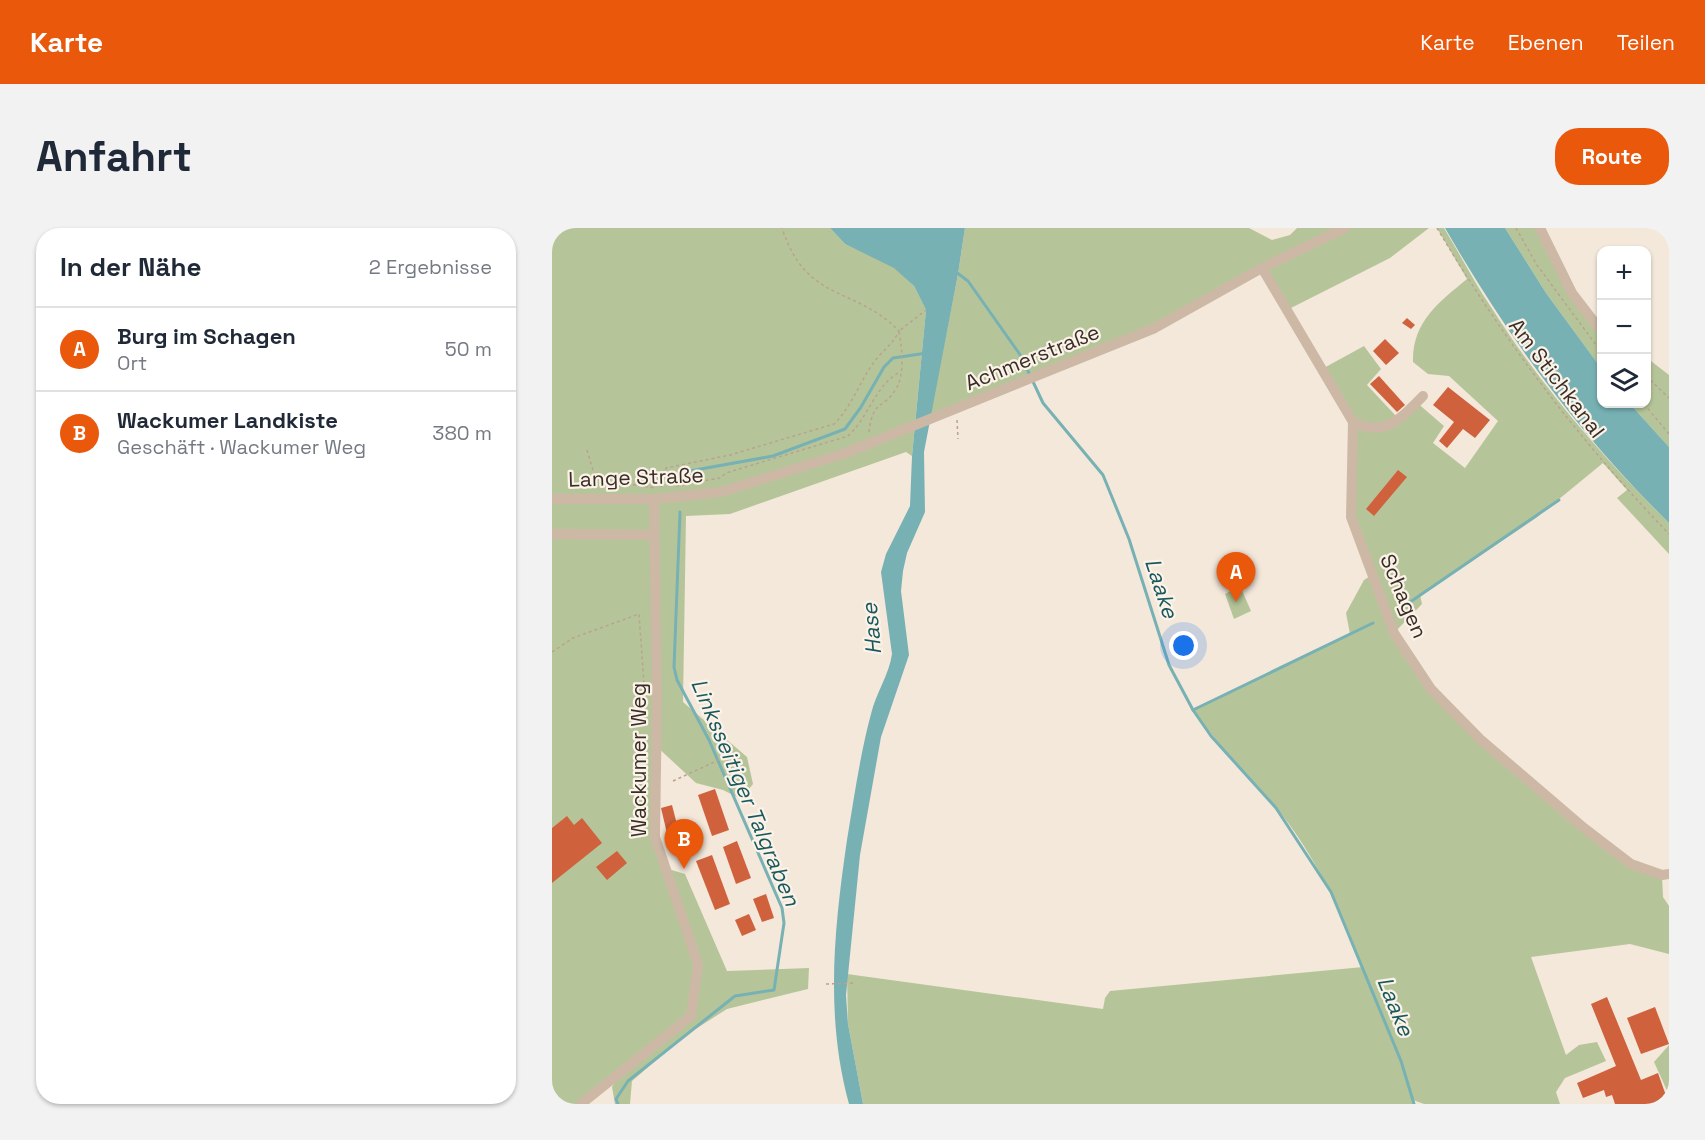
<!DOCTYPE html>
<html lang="de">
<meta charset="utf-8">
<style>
:root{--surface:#fff;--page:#f2f2f3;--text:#1f2937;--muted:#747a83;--line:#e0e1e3;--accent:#ea580c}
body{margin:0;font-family:"Space Grotesk",sans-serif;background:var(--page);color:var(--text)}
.controls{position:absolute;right:18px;top:18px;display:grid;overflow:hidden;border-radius:12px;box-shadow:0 2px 4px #0004}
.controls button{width:54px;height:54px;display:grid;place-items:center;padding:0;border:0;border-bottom:2px solid var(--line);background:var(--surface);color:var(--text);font:30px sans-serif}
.you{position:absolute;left:632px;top:418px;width:21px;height:21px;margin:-15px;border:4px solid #fff;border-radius:50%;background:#1a73e8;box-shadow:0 0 0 9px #1a73e833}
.badge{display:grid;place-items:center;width:39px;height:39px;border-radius:50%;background:var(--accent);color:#fff;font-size:20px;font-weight:700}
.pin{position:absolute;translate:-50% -50px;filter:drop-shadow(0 2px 3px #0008)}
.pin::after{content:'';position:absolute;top:32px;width:21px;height:18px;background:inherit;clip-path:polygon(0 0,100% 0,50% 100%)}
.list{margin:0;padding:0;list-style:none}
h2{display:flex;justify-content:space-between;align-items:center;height:78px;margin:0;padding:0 24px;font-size:26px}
h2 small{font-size:20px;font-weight:400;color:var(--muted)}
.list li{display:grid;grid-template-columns:39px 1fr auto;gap:18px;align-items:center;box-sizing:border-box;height:84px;padding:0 24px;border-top:2px solid var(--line)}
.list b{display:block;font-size:22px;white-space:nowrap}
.list p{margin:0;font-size:20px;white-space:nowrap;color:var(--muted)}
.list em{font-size:20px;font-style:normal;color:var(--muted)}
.icon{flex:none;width:33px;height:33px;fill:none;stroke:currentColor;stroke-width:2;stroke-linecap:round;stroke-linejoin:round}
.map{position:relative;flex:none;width:1117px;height:876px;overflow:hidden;border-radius:24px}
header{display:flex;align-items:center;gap:36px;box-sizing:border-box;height:84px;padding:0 30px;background:var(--accent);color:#fff}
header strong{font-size:28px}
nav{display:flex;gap:33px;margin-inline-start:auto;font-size:21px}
.intro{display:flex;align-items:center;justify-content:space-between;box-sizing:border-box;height:144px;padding:0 36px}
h1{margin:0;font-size:42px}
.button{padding:15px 27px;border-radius:24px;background:var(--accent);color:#fff;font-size:21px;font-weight:700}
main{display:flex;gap:36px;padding:0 36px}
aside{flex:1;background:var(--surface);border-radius:24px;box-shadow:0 2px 4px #0004}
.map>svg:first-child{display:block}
.green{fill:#b6c599}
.water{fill:#77b1b4}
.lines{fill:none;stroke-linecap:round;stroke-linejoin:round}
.stream{stroke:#77b1b4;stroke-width:3}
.building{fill:#d0613d}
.path{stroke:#b9a290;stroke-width:1.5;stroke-dasharray:3 3;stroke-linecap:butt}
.minor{stroke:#cdb8a6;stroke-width:10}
.labels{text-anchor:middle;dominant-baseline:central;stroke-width:4.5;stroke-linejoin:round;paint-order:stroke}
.street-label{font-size:21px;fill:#392d27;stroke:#fbf2e8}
.water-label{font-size:22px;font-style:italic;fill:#19595e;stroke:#fbf2e8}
</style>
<header>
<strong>Karte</strong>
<nav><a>Karte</a><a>Ebenen</a><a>Teilen</a></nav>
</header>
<div class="intro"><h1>Anfahrt</h1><a class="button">Route</a></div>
<main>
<aside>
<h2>In der Nähe<small>2 Ergebnisse</small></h2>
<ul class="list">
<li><span class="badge">A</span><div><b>Burg im Schagen</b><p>Ort</p></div><em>50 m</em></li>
<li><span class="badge">B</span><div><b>Wackumer Landkiste</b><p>Geschäft · Wackumer Weg</p></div><em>380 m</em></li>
</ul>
</aside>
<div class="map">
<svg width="1117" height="876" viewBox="0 0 1117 876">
<rect width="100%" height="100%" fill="#f4e8db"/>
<g class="green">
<polygon points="0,0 278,0 293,16 342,39 362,58 374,82 360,228 354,224 178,286 134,288 131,474 195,529 201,556 189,571 171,562 144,555 103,517 103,609 113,640 133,646 175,743 257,740 256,761 175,781 131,809 80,853 78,876 63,876 60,859 66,848 29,876 0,876"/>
<polygon points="413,0 697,0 720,12 738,7 745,0 877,0 838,30 735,82 710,40 603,100 377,193 406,46"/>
<path d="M885 0H892C908 26 922 54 939 79 989 158 1051 230 1117 295V326L1065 270 1075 262 1051 235 984 290 868 367 870 376 842 405 879 461 928 511 1079 636 1110 647 1111 669 1117 678V726L1078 716 979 729 1014 827 1027 817 1045 814 1054 833 1013 850 1004 864 1008 876H872L861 872 862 876H311L296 796 295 746 551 781 553 770 558 763 811 739C789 682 762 626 724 579 697 546 665 517 641 482L798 406 794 385 812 352 820 347 799 289 801 194 770 141 812 118 829 141 815 157 844 188 863 173 892 198 881 215 913 240 946 193 897 148 876 146 861 134C860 94 887 74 915 51Z"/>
<polygon points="953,0 988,0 997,22 1049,104 1049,140 994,65"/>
<polygon points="1095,130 1117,147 1117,219 1078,176 1094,176"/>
<polygon points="688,358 699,383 682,391 673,366"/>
<polygon points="1117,817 1117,867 1102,834"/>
</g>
<g class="water">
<path d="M278 0H413L406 46 372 224 373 284 355 325 351 343 349 363 357 427 329 509 308 627 294 767 296 796 311 876H297C273 789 282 701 295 612 302 570 308 527 319 486 324 465 337 447 340 426L329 344 334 326 358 278 360 228 374 82 362 58 342 40 293 16Z"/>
<path d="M893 0H953L994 65 1049 140 1050 176H1078L1117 219V295C1025 204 957 111 893 0Z"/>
</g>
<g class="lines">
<g class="stream">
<polyline points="404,44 416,53 469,128 491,175 551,247 577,311 617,437 641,482 659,508 724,580 779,664 849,833 862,876"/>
<polyline points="126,252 132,244 221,228 293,201 309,179 332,139 341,130 375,125"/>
<polyline points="845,383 1007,272"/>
<polyline points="641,482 821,395"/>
<polyline points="66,876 64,871 76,853 183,768 222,762 232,695 230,680 157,512 125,452 122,439 128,284"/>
</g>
</g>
<g class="building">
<polygon points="855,90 863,97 859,101 850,95"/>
<polygon points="833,111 847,125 834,137 821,123"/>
<polygon points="827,148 853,177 845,184 818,156"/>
<polygon points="896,159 938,192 923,210 911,201 895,220 887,213 902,194 881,177"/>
<polygon points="846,242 855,249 822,288 814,281"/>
<polygon points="163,561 177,602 160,608 146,567"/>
<polygon points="120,577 130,616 118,618 109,580"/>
<polygon points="15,588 22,597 30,590 50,615 0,655 0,600"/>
<polygon points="185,613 199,650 184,656 171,619"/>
<polygon points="65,623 75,635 55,652 44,639"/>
<polygon points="160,627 178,676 163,682 144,633"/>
<polygon points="214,666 222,690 210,694 201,671"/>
<polygon points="197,686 204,702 190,708 183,692"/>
<polygon points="1055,769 1089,852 1106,845 1117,876 1063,876 1060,867 1054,869 1052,862 1031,870 1025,855 1064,838 1039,776"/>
<polygon points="1103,779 1117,816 1089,826 1075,790"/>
</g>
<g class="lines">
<g class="path">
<path d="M885 0C953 114 1025 210 1117 306"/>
<polyline points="964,0 985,37 1050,125"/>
<polyline points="1094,148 1117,170"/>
<polyline points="1092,176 1117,206"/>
<polyline points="405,192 406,211"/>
<path d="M317 204C321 171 330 183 344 161 353 147 350 119 347 103L374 82"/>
<polyline points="35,222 42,246 53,253 104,260"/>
<path d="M124 258 168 250 174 245 296 208C317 189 323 157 348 144"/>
<path d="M109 259 114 240 178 227 282 196C302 176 309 149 326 129 334 120 342 114 347 103 302 57 255 76 230 0"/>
<polyline points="0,424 21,410 87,386 94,484"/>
<polyline points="121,553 171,530"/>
<polyline points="274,756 304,755"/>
</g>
<g class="minor">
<polyline points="988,0 1020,65 1050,104"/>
<polyline points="710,40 801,194 799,289 842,405 879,461 928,511 1032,600 1079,636 1110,647 1117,646"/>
<path d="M801 194C833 210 849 190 871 168"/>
<polyline points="0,271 102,271 169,264 294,225 603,100 710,40 793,0"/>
<polyline points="0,306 102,307"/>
<polyline points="29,876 139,788 146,736 103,609 105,470 102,271"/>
</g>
</g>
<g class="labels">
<g class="street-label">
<text transform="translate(480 129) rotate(-22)">Achmerstraße</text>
<text transform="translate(1005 150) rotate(53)">Am Stichkanal</text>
<text transform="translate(84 249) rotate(-2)">Lange Straße</text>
<text transform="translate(852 368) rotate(67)">Schagen</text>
<text transform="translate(86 532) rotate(-90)">Wackumer Weg</text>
</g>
<g class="water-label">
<text transform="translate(610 360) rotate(72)">Laake</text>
<text transform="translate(319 401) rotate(-95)">Hase</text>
<text transform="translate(194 564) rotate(67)">Linksseitiger Talgraben</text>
<text transform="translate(844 778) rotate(68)">Laake</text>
</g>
</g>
</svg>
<div class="controls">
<button>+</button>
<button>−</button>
<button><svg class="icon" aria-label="layers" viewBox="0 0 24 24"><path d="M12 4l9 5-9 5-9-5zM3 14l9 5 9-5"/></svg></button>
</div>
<div class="you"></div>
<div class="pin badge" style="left:684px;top:374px">A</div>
<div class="pin badge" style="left:132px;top:641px">B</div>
</div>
</main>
